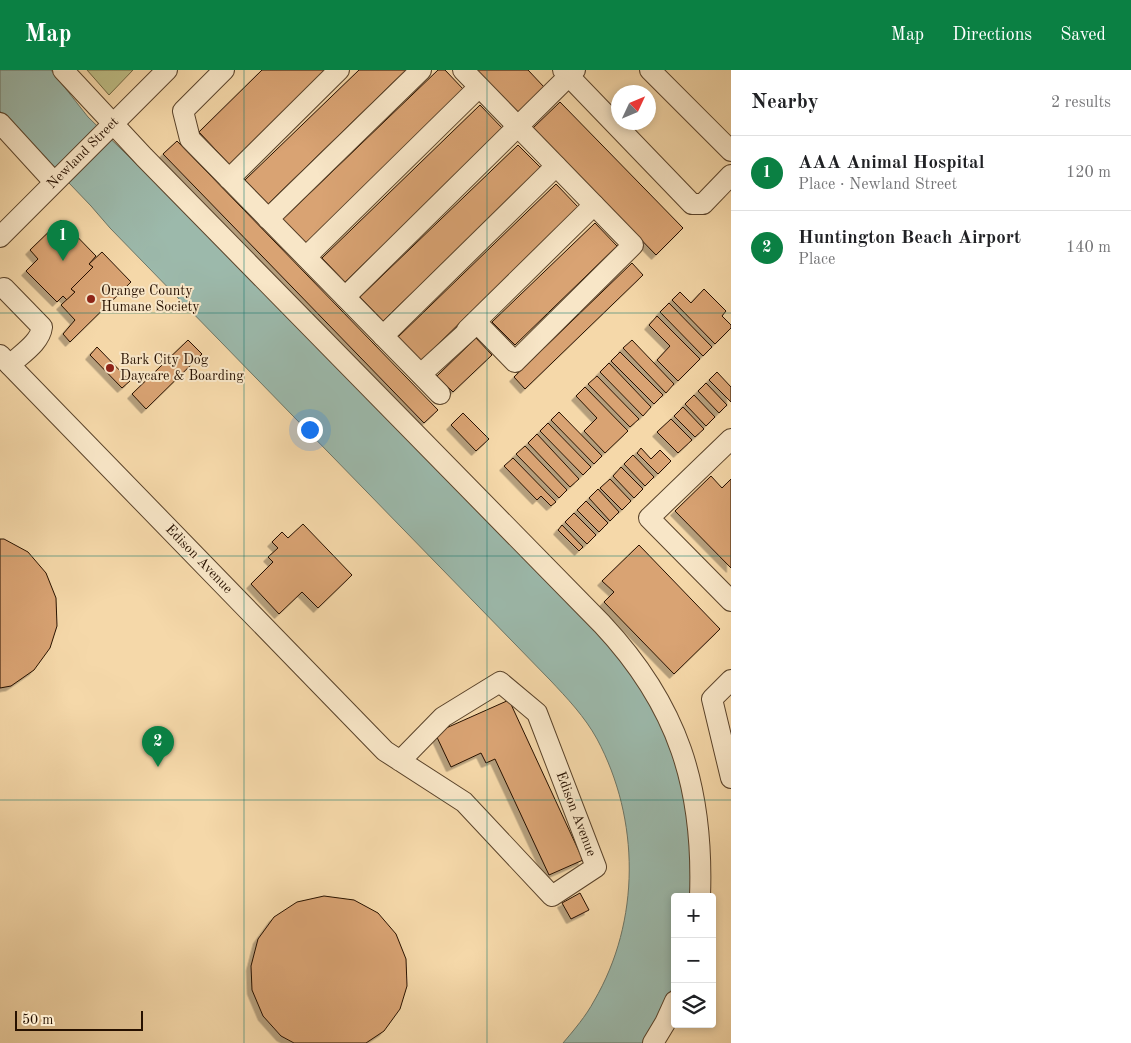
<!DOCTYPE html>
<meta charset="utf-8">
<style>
:root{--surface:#fff;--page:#f2f2f2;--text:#202124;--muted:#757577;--line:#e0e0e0;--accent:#0b8043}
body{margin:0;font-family:"Old Standard TT",serif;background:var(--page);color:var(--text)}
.controls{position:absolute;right:15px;bottom:15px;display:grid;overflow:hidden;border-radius:5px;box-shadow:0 2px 8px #0003}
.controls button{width:45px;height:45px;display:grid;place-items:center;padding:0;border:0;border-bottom:1px solid var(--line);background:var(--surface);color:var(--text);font:25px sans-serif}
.compass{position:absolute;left:611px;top:15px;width:45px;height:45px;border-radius:50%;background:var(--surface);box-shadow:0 2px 8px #0003;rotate:46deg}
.scale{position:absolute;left:15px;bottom:12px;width:128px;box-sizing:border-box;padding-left:5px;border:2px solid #271100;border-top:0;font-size:14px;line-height:18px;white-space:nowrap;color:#271100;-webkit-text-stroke:4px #f8e6c7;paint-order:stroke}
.you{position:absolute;left:309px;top:359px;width:18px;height:18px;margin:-12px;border:4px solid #fff;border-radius:50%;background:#1a73e8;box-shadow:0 0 0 8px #1a73e833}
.badge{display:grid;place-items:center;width:32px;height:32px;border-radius:50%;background:var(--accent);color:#fff;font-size:16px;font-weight:700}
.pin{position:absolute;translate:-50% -41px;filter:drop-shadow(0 1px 2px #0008)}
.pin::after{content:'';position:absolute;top:26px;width:18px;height:15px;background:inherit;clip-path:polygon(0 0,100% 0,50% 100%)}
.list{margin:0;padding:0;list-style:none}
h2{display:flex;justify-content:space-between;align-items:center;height:65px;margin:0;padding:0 20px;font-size:21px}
h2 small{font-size:16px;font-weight:400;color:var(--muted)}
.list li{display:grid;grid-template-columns:32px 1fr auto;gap:15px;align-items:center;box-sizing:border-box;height:75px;padding:0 20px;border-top:1px solid var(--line)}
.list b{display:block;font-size:19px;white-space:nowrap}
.list p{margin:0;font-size:16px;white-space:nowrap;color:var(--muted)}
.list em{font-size:16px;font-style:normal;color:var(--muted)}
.icon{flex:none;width:28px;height:28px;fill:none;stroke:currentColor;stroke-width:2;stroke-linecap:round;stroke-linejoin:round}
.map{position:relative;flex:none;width:731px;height:973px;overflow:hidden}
header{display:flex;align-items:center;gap:30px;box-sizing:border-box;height:70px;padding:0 25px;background:var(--accent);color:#fff}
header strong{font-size:24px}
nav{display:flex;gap:28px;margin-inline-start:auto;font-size:18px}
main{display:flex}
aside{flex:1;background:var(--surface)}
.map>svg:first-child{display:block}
.green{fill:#bebe86;stroke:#726843}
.water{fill:#9cb9ab;stroke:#6d7667}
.building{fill:#d9a373;stroke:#271100;filter:url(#shadow)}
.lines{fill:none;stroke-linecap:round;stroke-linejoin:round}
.minor-casing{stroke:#5a432a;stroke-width:22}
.minor{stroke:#f8e6c7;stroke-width:20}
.grid{fill:none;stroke:#0f766e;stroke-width:1;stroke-opacity:0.55}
.poi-dot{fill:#8f2418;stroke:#f8e6c7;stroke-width:2}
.labels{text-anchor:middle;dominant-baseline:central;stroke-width:4;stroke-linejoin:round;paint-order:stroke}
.street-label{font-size:14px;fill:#271100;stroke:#f8e6c7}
.poi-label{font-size:14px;fill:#271100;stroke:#f8e6c7;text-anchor:start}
</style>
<header>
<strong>Map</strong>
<nav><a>Map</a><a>Directions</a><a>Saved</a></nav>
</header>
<main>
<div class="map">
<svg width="731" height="973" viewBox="0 0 731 973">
<defs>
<filter id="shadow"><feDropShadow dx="-4.5" dy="4.5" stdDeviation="0" flood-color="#0004"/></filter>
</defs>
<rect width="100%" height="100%" fill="#f5d8a9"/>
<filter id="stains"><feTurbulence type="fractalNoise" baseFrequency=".004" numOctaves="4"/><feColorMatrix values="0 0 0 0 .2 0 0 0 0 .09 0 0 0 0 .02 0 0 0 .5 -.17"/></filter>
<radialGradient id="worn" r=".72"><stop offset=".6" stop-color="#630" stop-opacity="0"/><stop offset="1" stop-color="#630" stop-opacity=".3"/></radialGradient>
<polygon class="green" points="87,0 133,0 109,25"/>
<path class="water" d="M0 0H51L88 47 154 111 601 566 628 597 666 660 689 735 693 827H675V910L669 926 644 973H563C574 960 586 946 594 931 641 851 640 749 597 669 585 647 567 628 550 610L110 158 91 136 5 46 0 41Z"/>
<g class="building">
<polygon points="262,0 327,0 230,95 199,62"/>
<polygon points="359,0 406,0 268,134 245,110"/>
<polygon points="438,0 445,0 464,20 306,173 283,149"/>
<polygon points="475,0 528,0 544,17 517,43"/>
<polygon points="560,32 683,158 656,185 533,58"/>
<polygon points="480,35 503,59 345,212 322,188"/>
<polygon points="177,71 438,340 424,353 163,84"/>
<polygon points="518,75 541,98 383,251 360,227"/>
<polygon points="556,114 578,137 421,291 398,267"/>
<polygon points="61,150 96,186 89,194 93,197 71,219 75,222 67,230 63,226 57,232 26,201 38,189 30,180"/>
<polygon points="595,153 617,176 515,275 492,252"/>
<polygon points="102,182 131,212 70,272 63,264 75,250 61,235 75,222 71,219 93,197 89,194"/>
<polygon points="632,193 643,205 525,319 514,307"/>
<polygon points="704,219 726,241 722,246 731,255 731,258 715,274 672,230 680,222 691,233"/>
<polygon points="669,233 712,277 703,286 660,242"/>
<polygon points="657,246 700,289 678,311 657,290 670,276 649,255"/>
<polygon points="476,268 492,285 453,322 437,306"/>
<polygon points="188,270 202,284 146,339 132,324"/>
<polygon points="632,270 674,314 666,323 623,278"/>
<polygon points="97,277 130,311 122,318 90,285"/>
<polygon points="620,282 663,325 654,334 611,291"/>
<polygon points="609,293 651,337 643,346 600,302"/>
<polygon points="717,302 731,317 731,332 709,310"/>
<polygon points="597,306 639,349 630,357 588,314"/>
<polygon points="706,313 727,335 719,343 698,321"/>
<polygon points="585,317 628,361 605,383 584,361 597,348 576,326"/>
<polygon points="694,325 715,347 706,356 685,334"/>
<polygon points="683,337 704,359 695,367 674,346"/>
<polygon points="559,342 602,386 594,394 551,350"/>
<polygon points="463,343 489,369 476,381 451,355"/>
<polygon points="671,349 692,370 678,383 657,362"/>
<polygon points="548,353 591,397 583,405 540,361"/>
<polygon points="537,364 579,409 570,417 528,373"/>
<polygon points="525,376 567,420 559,428 516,384"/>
<polygon points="641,378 651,389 660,380 671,391 658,404 637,383"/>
<polygon points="633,385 654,407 645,416 624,394"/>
<polygon points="513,388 556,432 551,436 541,426 537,430 504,396"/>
<polygon points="621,397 643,419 634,428 613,406"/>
<polygon points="711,406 722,418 731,409 731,498 675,441"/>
<polygon points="610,409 631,431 622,440 600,418"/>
<polygon points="598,419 619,442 610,451 589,428"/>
<polygon points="586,431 608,453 599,462 577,440"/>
<polygon points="574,443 596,465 587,474 565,452"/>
<polygon points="303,454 352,505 318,538 302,522 279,544 251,514 273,492 268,487 278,478 272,472 282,462 288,468"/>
<polygon points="562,455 583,477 579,481 558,460"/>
<polygon points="0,469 4,469 28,482 46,503 56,528 57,556 50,578 34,600 11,616 0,618"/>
<polygon points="639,475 720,559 674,604 604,532 614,522 602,511"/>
<polygon points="509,630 583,790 549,805 495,689 486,693 481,683 451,697 435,663"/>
<polygon points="580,823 589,840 571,849 562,833"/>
<polygon points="324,826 354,830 378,843 396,864 406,889 407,916 400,939 384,961 366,973 294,973 281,966 263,946 252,920 251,896 258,869 274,847 297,832"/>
</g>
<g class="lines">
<defs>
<g id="minor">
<path d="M63 0 144 87 602 554C678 635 704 717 700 827"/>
<polyline points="224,0 183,41 190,69 440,324"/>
<polyline points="563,0 692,134 703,134 731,105"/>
<polyline points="650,0 731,81"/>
<polyline points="0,53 54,112"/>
<polyline points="229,109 339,0"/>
<polyline points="268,149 421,0"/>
<polyline points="0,167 167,0"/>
<polyline points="306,187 479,17"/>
<path d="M4 218 42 257C40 273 21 284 10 295"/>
<polyline points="345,227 575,0"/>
<polyline points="467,260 594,135"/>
<polyline points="383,266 556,96"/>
<polyline points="0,285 385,681 464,732 552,826 596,797 537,643 500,612 443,647 400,691"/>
<polyline points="421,304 477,253 515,292 633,175 463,0"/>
<polyline points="731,369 649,448 731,531"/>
<polyline points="731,610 712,629 731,708"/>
<polyline points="653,973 665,953 675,931"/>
</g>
</defs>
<use href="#minor" class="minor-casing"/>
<use href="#minor" class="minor"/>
</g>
<path class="grid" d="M244 0V973M487 0V973M0 243H731M0 486H731M0 730H731"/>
<g class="poi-dot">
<circle cx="91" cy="229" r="5"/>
<circle cx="110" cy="298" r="5"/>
</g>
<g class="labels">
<g class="street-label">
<text transform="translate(83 83) rotate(-45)">Newland Street</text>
<text transform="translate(199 489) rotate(46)">Edison Avenue</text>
<text transform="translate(576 744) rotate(69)">Edison Avenue</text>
</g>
<g class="poi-label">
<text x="101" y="221">Orange County<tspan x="101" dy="16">Humane Society</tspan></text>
<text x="120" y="290">Bark City Dog<tspan x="120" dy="16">Daycare &amp; Boarding</tspan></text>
</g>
</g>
<rect width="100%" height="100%" filter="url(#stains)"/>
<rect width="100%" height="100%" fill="url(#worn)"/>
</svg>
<div class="controls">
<button>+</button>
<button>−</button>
<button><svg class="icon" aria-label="layers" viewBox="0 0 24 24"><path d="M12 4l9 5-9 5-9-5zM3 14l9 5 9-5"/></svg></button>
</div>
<svg class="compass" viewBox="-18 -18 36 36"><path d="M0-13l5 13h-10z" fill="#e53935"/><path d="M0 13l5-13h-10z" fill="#757577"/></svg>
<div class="scale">50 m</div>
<div class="you"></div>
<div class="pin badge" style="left:63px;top:191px">1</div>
<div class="pin badge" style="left:158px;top:697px">2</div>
</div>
<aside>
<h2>Nearby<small>2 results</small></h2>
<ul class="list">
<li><span class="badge">1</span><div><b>AAA Animal Hospital</b><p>Place · Newland Street</p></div><em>120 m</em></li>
<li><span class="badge">2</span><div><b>Huntington Beach Airport</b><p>Place</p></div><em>140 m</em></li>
</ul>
</aside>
</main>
